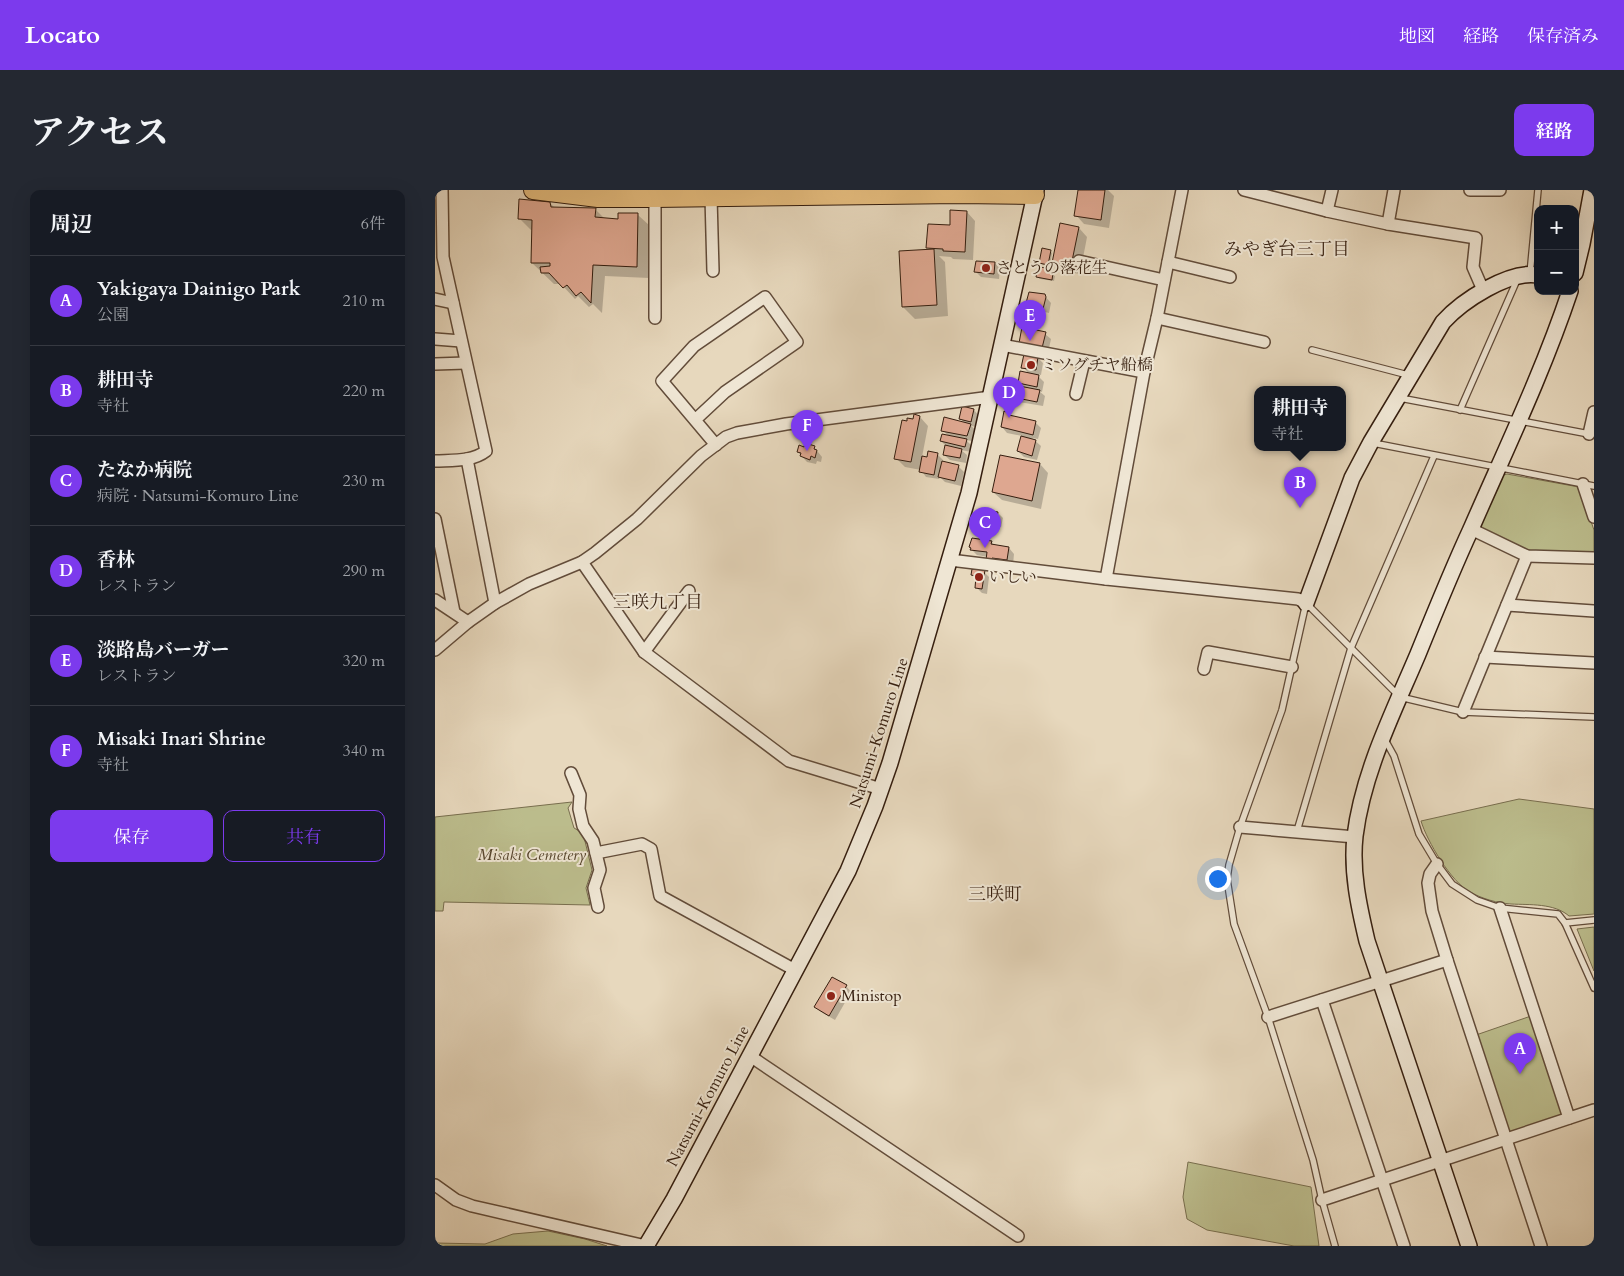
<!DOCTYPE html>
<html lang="ja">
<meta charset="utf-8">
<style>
:root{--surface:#171b24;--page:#242831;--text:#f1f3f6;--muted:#9ea1a6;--line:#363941;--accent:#7c3aed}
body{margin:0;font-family:Cardo,"Noto Serif JP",serif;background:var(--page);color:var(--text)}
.controls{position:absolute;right:15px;top:15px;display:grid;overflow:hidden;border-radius:10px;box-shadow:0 5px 20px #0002}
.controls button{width:45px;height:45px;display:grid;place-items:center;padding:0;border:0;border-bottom:1px solid var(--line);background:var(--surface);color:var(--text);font:25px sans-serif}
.you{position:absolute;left:782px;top:688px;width:18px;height:18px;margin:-12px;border:4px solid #fff;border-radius:50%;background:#1a73e8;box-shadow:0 0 0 8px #1a73e833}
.badge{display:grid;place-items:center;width:32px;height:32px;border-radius:50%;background:var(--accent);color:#fff;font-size:16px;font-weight:700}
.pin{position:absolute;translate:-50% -41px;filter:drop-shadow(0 1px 2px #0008)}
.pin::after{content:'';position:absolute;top:26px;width:18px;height:15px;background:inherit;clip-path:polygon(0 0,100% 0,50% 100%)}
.popup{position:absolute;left:819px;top:196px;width:92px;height:65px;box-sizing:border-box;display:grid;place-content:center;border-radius:10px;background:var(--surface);filter:drop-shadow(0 1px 4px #0005);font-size:16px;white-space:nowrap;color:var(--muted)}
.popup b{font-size:19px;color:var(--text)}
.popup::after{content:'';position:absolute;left:50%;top:100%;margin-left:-10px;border:10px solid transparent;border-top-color:var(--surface)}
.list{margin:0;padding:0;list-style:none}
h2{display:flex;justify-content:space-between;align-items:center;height:65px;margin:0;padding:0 20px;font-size:21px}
h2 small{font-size:16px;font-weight:400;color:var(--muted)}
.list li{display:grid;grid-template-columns:32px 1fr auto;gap:15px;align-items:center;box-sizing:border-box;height:90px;padding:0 20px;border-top:1px solid var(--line)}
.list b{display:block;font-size:19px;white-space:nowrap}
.list p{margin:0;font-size:16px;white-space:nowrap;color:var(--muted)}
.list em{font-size:16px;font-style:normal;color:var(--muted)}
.actions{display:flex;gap:10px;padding:15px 20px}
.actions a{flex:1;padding:11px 0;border:1px solid var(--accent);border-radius:10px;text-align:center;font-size:18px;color:var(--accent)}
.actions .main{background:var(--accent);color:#fff}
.map{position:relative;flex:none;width:1159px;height:1056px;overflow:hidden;border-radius:10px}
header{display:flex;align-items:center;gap:30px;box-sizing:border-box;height:70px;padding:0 25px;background:var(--accent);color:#fff}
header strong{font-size:24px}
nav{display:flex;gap:28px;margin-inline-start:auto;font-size:18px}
.intro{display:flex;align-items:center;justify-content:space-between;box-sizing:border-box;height:120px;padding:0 30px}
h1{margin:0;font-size:35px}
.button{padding:12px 22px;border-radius:10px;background:var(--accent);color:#fff;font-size:18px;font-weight:700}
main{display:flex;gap:30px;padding:0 30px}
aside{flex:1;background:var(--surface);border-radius:10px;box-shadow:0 5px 20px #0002}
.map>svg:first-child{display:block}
.green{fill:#bcbd8d;stroke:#786e4e}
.shadow{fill:#0003}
.building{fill:#dea790;stroke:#351e0f}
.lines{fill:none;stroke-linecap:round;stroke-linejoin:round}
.lane-casing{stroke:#624c3a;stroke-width:8}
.street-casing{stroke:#624c3a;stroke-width:14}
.secondary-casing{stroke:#351e0f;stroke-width:18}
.primary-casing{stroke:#351e0f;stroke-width:20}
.lane{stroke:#efe6d4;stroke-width:5.5}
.street{stroke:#efe6d4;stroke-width:11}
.secondary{stroke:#efe6d4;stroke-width:15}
.primary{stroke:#e4bc7e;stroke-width:18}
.poi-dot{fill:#8f2418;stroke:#efe6d4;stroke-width:2}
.labels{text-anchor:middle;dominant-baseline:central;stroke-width:4;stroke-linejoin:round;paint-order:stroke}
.poi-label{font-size:16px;fill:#351e0f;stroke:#efe6d4;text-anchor:start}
.street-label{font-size:16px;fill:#351e0f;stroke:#efe6d4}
.park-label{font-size:16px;font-style:italic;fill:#57462e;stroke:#efe6d4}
.neighbourhood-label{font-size:18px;fill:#351e0f;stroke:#efe6d4}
</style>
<header>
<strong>Locato</strong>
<nav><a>地図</a><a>経路</a><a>保存済み</a></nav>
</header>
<div class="intro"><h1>アクセス</h1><a class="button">経路</a></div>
<main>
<aside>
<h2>周辺<small>6件</small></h2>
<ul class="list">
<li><span class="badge">A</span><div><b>Yakigaya Dainigo Park</b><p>公園</p></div><em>210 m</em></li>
<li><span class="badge">B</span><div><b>耕田寺</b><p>寺社</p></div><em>220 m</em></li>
<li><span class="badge">C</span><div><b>たなか病院</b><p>病院 · Natsumi-Komuro Line</p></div><em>230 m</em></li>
<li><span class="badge">D</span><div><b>香林</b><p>レストラン</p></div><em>290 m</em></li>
<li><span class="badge">E</span><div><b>淡路島バーガー</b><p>レストラン</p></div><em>320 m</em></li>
<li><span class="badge">F</span><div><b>Misaki Inari Shrine</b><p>寺社</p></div><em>340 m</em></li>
</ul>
<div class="actions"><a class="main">保存</a><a>共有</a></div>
</aside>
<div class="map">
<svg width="1159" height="1056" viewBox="0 0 1159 1056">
<rect width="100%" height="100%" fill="#e7d8bd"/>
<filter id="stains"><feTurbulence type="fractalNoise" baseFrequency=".004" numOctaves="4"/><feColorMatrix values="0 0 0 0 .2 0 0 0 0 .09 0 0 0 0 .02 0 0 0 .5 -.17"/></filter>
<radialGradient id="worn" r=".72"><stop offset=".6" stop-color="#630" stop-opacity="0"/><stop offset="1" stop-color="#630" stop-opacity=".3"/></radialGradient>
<g class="green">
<polygon points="1072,284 1144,297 1159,340 1159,366 1090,361 1048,341 1045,336 1065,286"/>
<path d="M1084 609 1159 619V724L1134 726C1119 713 1095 715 1076 714 1062 713 1048 709 1035 702 1016 692 992 651 986 631Z"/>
<polygon points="137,612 133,618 139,638 148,643 157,680 151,698 155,715 9,712 8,721 0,721 0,627"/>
<polygon points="1159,737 1159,781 1142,739"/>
<polygon points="1096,826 1128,922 1126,927 1078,944 1073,940 1041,845"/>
<polygon points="753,972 876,997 884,1056 859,1056 772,1040 752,1029 748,1007"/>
<polygon points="113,1041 150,1049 172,1056 0,1056 0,1053 50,1054 78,1044"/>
</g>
<g class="shadow">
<polygon points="645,0 673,0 679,6 674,38 649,34 641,25"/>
<polygon points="115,13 120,18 160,19 170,29 184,30 203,25 215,36 214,88 170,86 167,123 158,114 154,117 143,106 140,109 126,94 119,94 97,73 98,40 96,40 84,28"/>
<polygon points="532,22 540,31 538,70 518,69 516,67 504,66 510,72 513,126 480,129 468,117 496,61 493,57"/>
<polygon points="644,38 652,47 645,84 627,81 618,72"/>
<polygon points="615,61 617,63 615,76 608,75 605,72"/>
<polygon points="560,73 565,79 564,89 546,87 541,82"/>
<polygon points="612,79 614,83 620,86 619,91 605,89 602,87"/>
<polygon points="609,105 616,113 614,123 598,119 592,113"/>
<polygon points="610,144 616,149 613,163 590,158"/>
<polygon points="603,168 608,173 606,185 601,184 609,192 607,202 604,201 610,206 608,216 584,212 578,206 590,198 584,192 595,185 588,177"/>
<polygon points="528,218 539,220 544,226 542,237 536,236 541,240 537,251 531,250 537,256 536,262 526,260 532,265 531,273 515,270 509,265 511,256 506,251 514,246 507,240 530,234 526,229"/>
<polygon points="574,224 577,227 600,232 606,238 603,249 597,248 606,256 602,270 589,267 583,261 587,246 572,243 567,237"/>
<polygon points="485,227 493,236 487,267 493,268 502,264 508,270 507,272 523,276 529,282 526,296 510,292 505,287 504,289 491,287 486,280 470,277 461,268 479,231"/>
<polygon points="379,257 387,267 386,272 382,271 381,274 372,272 363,262"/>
<polygon points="605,274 613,283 606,319 567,310 558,302"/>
<polygon points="563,323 568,328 566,337 552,334 546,329"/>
<polygon points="556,352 560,356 574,358 579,364 578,375 562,373 553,367 542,365 537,360"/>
<polygon points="549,382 554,387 552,404 547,403 541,397 542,390 537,385"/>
<polygon points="411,796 416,802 400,830 386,822 381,817"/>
</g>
<g class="building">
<polygon points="643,0 670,0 666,30 639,26"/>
<polygon points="84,9 115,12 116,17 161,18 160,27 183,29 183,23 203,23 202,77 158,75 156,113 146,102 141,106 132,95 128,98 114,83 106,83 105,77 115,76 115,73 96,73 97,30 83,29"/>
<polygon points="515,20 532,21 530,62 508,61 508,59 491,58 493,34 515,35"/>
<polygon points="625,33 644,37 636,76 617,73"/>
<polygon points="607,58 616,60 613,75 604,73"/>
<polygon points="499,59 502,115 467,117 464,61"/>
<polygon points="541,71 560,72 559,84 539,82"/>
<polygon points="603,77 613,78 612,82 618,83 617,90 601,87"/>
<polygon points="594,102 610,104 611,107 608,119 591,113"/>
<polygon points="587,137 611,142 607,158 584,153"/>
<polygon points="589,164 603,167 601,180 586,178"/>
<polygon points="585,181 604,185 602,197 583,193"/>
<polygon points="579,195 605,200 602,212 577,207"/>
<polygon points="527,216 539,219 536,232 524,229"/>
<polygon points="569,221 574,223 574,225 601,231 598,245 566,237"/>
<polygon points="479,224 485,226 476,272 459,269 467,230 472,231 472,228 478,229"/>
<polygon points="509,227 536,234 532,246 506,241"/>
<polygon points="507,244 532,249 530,257 505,251"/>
<polygon points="586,246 601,250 597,266 582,261"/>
<polygon points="370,253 380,256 379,259 382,260 380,268 376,266 375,270 365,266 366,263 362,262 364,255 369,257"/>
<polygon points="510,255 527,259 525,268 508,265"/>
<polygon points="493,261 503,263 499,285 484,282 487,266 492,267"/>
<polygon points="565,265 605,273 597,311 557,302"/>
<polygon points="507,271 524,275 520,291 503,287"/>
<polygon points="547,319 563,322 561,332 545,329"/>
<polygon points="537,348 557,351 556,354 574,357 572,370 557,368 557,370 551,370 552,362 535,360 536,358 534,357"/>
<polygon points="537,379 550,380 547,399 540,398 541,386 536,385"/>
<polygon points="397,787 412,795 394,826 379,817"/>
</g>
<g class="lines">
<defs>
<g id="lane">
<polyline points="1095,84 1103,0"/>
<polyline points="877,160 973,185"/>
<polyline points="965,208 1154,244"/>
<polyline points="1025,220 1082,90"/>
<polyline points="938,253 1159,296"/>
<polyline points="871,413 847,520 805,637 794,675 792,689 799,734 833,827 878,970 887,1010 900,1056"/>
<polyline points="871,413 965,507 1028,522 1159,527"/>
<polyline points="949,548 959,566 984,644 1002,674 1017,694 1042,710 1065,718 1123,724 1130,733 1159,798"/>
<polyline points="862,641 916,458 999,266"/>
<polyline points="1130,733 1159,730"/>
</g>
<g id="street">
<polyline points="809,0 892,21 953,34 1041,48 1038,77 1048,100"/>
<polyline points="1035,0 1065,0"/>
<polyline points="276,7 278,81"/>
<polyline points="892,21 897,0"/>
<polyline points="953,34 959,0"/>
<polyline points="644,71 729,90"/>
<polyline points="733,72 795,87"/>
<polyline points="0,109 18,113"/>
<polyline points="220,128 220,8"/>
<polyline points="722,128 829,152"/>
<polyline points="0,149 26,151"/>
<polyline points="567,155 709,182"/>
<polyline points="0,174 31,173"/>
<polyline points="641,204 649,171"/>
<polyline points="260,230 290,202 362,152 330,107 259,156 227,191 281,255"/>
<polyline points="1154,244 1159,222"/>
<polyline points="32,269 60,413"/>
<path d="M0 271C17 270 37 272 51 261L8 67 7 0"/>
<polyline points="1148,294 1159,327"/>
<polyline points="0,329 19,422"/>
<polyline points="1036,339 1092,366 1159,368"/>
<polyline points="515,370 671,389 863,409 871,413"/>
<polyline points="147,372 209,462 354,571 446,599"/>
<polyline points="671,389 709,182 722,128 747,0"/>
<polyline points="0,410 33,432"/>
<polyline points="1072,415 1159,421"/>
<polyline points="0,460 33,432 60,413 94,394 147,372 160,363 202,329 266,266 291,247 302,243 351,234 556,207"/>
<polyline points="209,462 254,401"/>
<polyline points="1050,467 1159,473"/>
<polyline points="769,479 773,462 857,477"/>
<polyline points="1028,522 1092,366"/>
<polyline points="136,583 145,605 144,619 148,636 158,651 165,680 159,698 163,717"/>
<polyline points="805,637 920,647"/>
<polyline points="161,663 207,654 216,659 225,706 360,780"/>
<polyline points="1002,674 995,684 993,693 997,721 1012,770 1106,1056"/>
<polyline points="1065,718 1134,928"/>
<polyline points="887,810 969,1056"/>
<polyline points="833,827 1012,770"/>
<polyline points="315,866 583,1046"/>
<polyline points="0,995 21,1010 37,1016 211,1056"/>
<polyline points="887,1010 1159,920"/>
</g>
<g id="secondary">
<polyline points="1140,83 1147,54 1157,0"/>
<path d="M871 413 917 288 936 252 1008 132C1027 111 1074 80 1103 85"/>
<polyline points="211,1056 239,1009 413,681 440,616 455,573 534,303 601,0"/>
<path d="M1034 1056 932 751C924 717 916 681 920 646 928 582 958 523 983 464 1000 422 1017 380 1036 339 1070 261 1108 182 1135 101"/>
</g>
<polyline id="primary" points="98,0 163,8 220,8 524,4 600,5"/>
</defs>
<use href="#lane" class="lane-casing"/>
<use href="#street" class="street-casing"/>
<use href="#secondary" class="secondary-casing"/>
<use href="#primary" class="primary-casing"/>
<use href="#lane" class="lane"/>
<use href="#street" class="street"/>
<use href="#secondary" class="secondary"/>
<use href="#primary" class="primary"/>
</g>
<g class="poi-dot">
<circle cx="551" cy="78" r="5"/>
<circle cx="596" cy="175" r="5"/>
<circle cx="544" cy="387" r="5"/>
<circle cx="396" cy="806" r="5"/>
</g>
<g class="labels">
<g class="poi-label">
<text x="561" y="78">さとうの落花生</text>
<text x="606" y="175">ミソグチヤ船橋</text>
<text x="554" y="387">いしい</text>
<text x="406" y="806">Ministop</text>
</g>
<g class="street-label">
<text transform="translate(444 543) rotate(-72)">Natsumi-Komuro Line</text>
<text transform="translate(273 906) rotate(-62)">Natsumi-Komuro Line</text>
</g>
<g class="park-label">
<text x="97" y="665">Misaki Cemetery</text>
</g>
<g class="neighbourhood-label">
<text x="852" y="59">みやぎ台三丁目</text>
<text x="223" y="412">三咲九丁目</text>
<text x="560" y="704">三咲町</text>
</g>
</g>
<rect width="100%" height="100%" filter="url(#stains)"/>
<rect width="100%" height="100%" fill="url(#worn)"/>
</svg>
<div class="controls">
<button>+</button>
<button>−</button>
</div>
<div class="you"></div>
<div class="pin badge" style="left:1085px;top:884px">A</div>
<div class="pin badge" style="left:865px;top:318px">B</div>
<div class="popup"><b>耕田寺</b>寺社</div>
<div class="pin badge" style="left:550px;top:358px">C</div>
<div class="pin badge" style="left:574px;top:228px">D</div>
<div class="pin badge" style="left:595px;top:151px">E</div>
<div class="pin badge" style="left:372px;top:261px">F</div>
</div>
</main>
